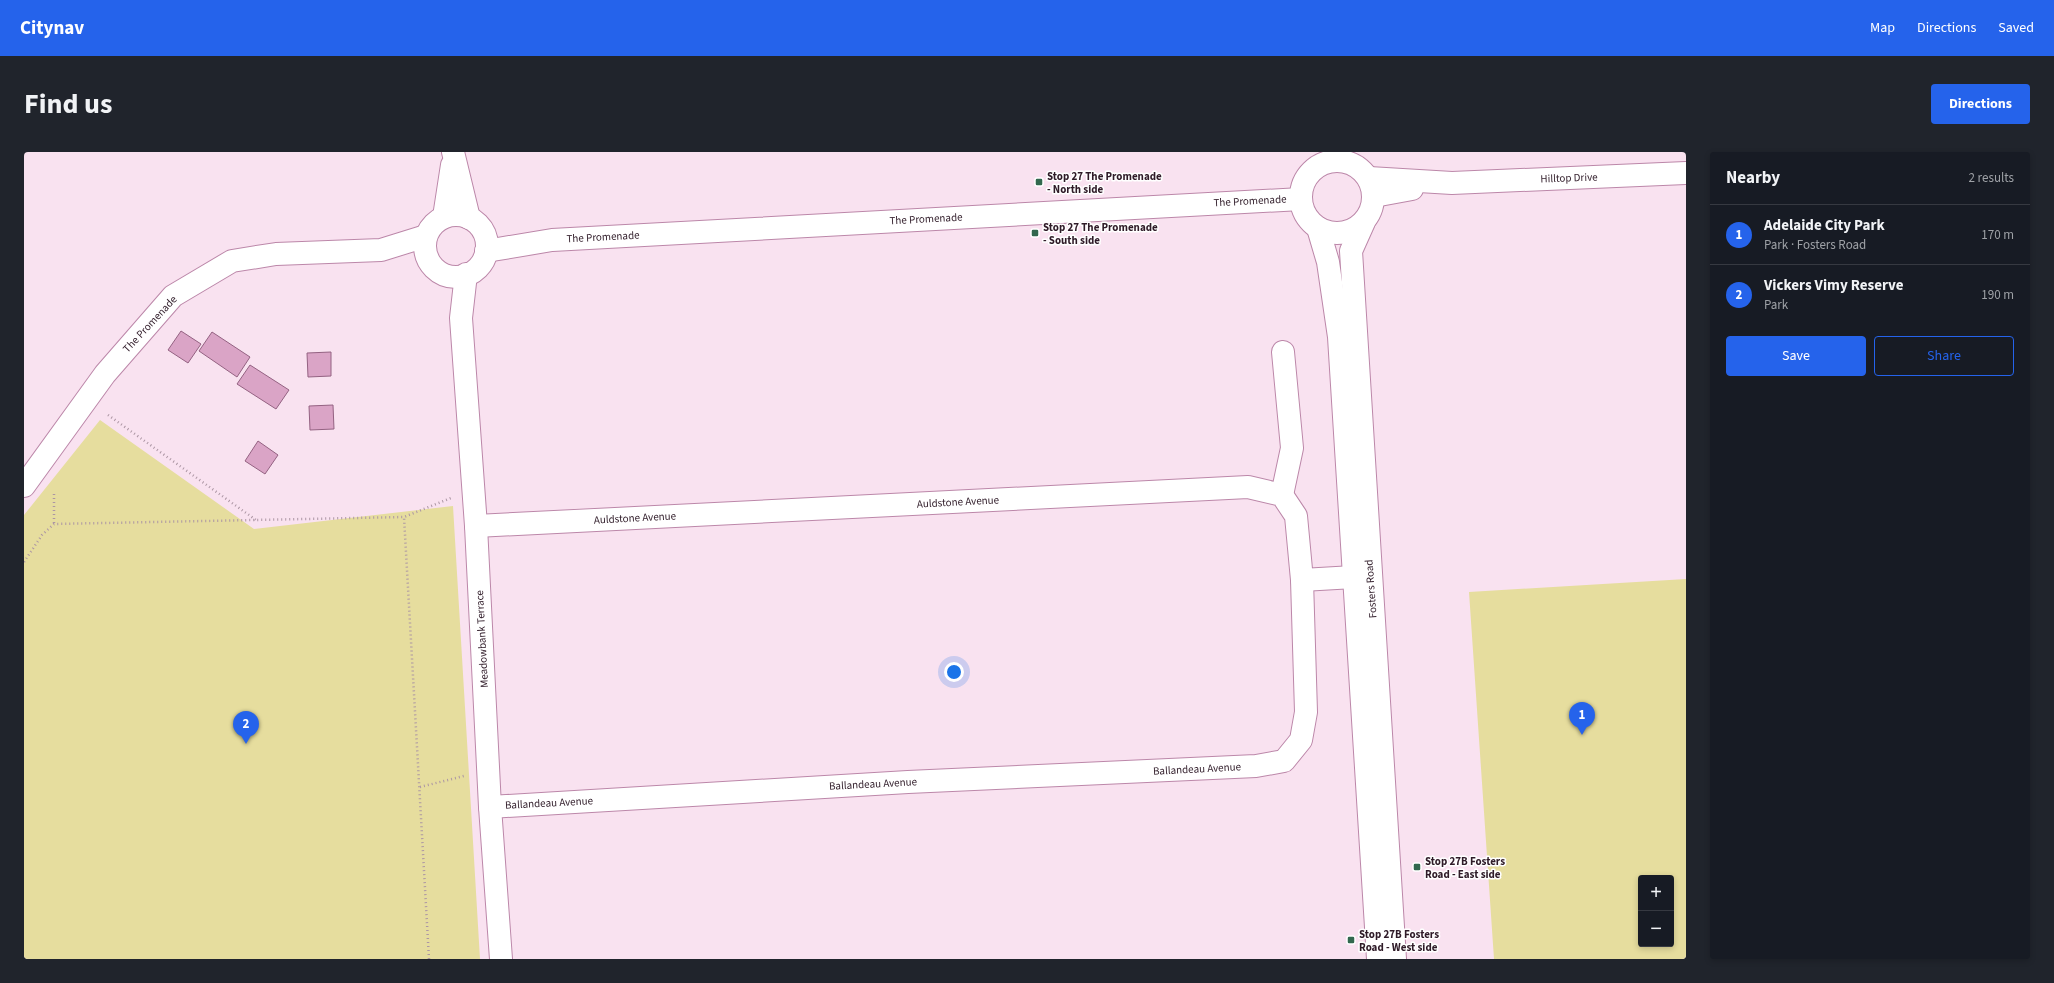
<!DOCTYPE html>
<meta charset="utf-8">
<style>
:root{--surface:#171b24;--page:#20242c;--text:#f1f3f6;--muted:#9ea1a6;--line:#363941;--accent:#2563eb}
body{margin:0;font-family:"Source Sans 3",sans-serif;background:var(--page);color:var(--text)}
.controls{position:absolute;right:12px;bottom:12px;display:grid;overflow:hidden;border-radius:4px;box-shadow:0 2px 6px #0003}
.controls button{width:36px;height:36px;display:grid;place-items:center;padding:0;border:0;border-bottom:1px solid var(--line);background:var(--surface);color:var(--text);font:20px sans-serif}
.you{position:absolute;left:930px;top:520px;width:14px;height:14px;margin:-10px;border:3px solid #fff;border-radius:50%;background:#1a73e8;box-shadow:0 0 0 6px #1a73e833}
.badge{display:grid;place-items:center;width:26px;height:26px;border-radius:50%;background:var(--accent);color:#fff;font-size:13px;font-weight:700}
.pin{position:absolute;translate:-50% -33px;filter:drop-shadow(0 1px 2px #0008)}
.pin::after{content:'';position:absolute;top:21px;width:14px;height:12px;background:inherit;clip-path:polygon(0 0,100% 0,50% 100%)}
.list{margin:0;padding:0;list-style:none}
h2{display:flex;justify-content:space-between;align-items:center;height:52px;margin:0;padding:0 16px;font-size:17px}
h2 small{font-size:13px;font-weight:400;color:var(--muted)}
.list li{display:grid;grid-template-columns:26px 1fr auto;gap:12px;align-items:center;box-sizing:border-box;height:60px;padding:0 16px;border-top:1px solid var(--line)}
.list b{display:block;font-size:15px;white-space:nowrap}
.list p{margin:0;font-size:13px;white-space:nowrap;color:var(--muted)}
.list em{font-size:13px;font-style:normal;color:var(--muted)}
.actions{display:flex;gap:8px;padding:12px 16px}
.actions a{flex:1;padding:9px 0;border:1px solid var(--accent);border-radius:4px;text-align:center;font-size:14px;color:var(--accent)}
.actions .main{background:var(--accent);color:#fff}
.map{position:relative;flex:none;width:1662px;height:807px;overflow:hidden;border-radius:4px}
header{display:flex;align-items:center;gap:24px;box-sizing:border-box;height:56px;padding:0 20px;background:var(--accent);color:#fff}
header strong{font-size:19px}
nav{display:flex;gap:22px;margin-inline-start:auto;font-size:14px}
.intro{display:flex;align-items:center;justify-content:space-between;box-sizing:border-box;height:96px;padding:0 24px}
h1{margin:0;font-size:28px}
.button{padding:10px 18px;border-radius:4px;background:var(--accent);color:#fff;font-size:14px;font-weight:700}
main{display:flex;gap:24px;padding:0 24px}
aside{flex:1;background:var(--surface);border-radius:4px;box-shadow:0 2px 6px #0003}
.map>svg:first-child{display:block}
.green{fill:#e6dd9e;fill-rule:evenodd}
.building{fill:#daa4c6;stroke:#946282}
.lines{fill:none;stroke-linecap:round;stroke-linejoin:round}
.minor-casing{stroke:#bc87a9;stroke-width:24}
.major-casing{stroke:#bc87a9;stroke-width:24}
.path{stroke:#ac96a4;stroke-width:2.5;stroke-dasharray:1 3;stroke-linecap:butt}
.minor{stroke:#fff;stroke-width:22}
.major{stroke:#fff;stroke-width:22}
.poi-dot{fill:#32684e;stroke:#fff;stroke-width:1.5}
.labels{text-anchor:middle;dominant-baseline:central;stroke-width:3;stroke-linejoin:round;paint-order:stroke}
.poi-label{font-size:11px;font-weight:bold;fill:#2f1b28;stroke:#fff;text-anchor:start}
.street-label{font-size:11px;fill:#2f1b28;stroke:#fff}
</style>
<header>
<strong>Citynav</strong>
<nav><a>Map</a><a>Directions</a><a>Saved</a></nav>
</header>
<div class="intro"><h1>Find us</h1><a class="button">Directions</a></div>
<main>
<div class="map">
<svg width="1662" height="807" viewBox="0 0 1662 807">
<rect width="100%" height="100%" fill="#f9e2f0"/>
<g class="green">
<polygon points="76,268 230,377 429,354 456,807 0,807 0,363"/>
<path d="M1662 427V807H1470L1445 440ZM1617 726H1647V792H1617Z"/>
</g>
<g class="building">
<polygon points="157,179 177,192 164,211 144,198"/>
<polygon points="188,180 226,205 213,225 175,199"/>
<polygon points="307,200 307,224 284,225 283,201"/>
<polygon points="226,213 265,238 252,257 213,232"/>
<polygon points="309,253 310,277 286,278 285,254"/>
<polygon points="234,289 254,303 241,322 221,309"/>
</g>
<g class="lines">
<defs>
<g id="minor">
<polyline points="429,0 445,66"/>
<polyline points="1345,26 1428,31 1662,21"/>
<polyline points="1350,44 1388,37"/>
<circle cx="432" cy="94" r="31"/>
<polyline points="420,65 428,13"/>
<polyline points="462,99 528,88 1277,47"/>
<polyline points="442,122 437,166 452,374 466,655 477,807"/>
<polyline points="0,334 81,222 149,144 208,109 252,102 357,98 402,84"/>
<polyline points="1258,343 1268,296 1259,200"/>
<polyline points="452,374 1224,335 1258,343 1272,364 1278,428 1347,424"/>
<polyline points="466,655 884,630 1232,614 1260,609 1277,588 1282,560 1278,428"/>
</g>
<g id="major">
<circle cx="1313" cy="45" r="36"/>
<polyline points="1340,70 1327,99 1371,807"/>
<polyline points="1294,76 1304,110 1315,185 1354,807"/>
</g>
</defs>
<use href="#minor" class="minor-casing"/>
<use href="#major" class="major-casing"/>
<g class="path">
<polyline points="84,263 232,368"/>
<polyline points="30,342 30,372"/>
<polyline points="0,410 18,383 30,372 380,365"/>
<polyline points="396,635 440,624"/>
<polyline points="405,807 380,365 427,346"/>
</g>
<use href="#minor" class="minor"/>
<use href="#major" class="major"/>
</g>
<g class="poi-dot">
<rect x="1011" y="26" width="8" height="8" rx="2"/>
<rect x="1007" y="77" width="8" height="8" rx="2"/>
<rect x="1389" y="711" width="8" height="8" rx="2"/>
<rect x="1323" y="784" width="8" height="8" rx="2"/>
</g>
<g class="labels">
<g class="poi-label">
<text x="1023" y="24">Stop 27 The Promenade<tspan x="1023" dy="13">- North side</tspan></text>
<text x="1019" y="75">Stop 27 The Promenade<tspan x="1019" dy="13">- South side</tspan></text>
<text x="1401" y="709">Stop 27B Fosters<tspan x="1401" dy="13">Road - East side</tspan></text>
<text x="1335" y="782">Stop 27B Fosters<tspan x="1335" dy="13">Road - West side</tspan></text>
</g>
<g class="street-label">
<text transform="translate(1545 26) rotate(-2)">Hilltop Drive</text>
<text transform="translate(1226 49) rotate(-3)">The Promenade</text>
<text transform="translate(902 67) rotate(-3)">The Promenade</text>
<text transform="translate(579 85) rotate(-3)">The Promenade</text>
<text transform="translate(126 172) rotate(-47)">The Promenade</text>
<text transform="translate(934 350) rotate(-3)">Auldstone Avenue</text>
<text transform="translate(611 366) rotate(-3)">Auldstone Avenue</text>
<text transform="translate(1347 437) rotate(-94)">Fosters Road</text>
<text transform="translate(458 487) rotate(-93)">Meadowbank Terrace</text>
<text transform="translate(1173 617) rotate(-3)">Ballandeau Avenue</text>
<text transform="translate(849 632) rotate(-3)">Ballandeau Avenue</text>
<text transform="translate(525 651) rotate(-3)">Ballandeau Avenue</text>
</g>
</g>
</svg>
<div class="controls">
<button>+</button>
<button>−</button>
</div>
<div class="you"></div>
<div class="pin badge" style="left:1558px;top:583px">1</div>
<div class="pin badge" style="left:222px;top:592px">2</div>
</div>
<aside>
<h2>Nearby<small>2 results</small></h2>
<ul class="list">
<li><span class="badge">1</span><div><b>Adelaide City Park</b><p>Park · Fosters Road</p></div><em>170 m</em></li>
<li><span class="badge">2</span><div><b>Vickers Vimy Reserve</b><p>Park</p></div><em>190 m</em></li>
</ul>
<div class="actions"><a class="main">Save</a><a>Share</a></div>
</aside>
</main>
